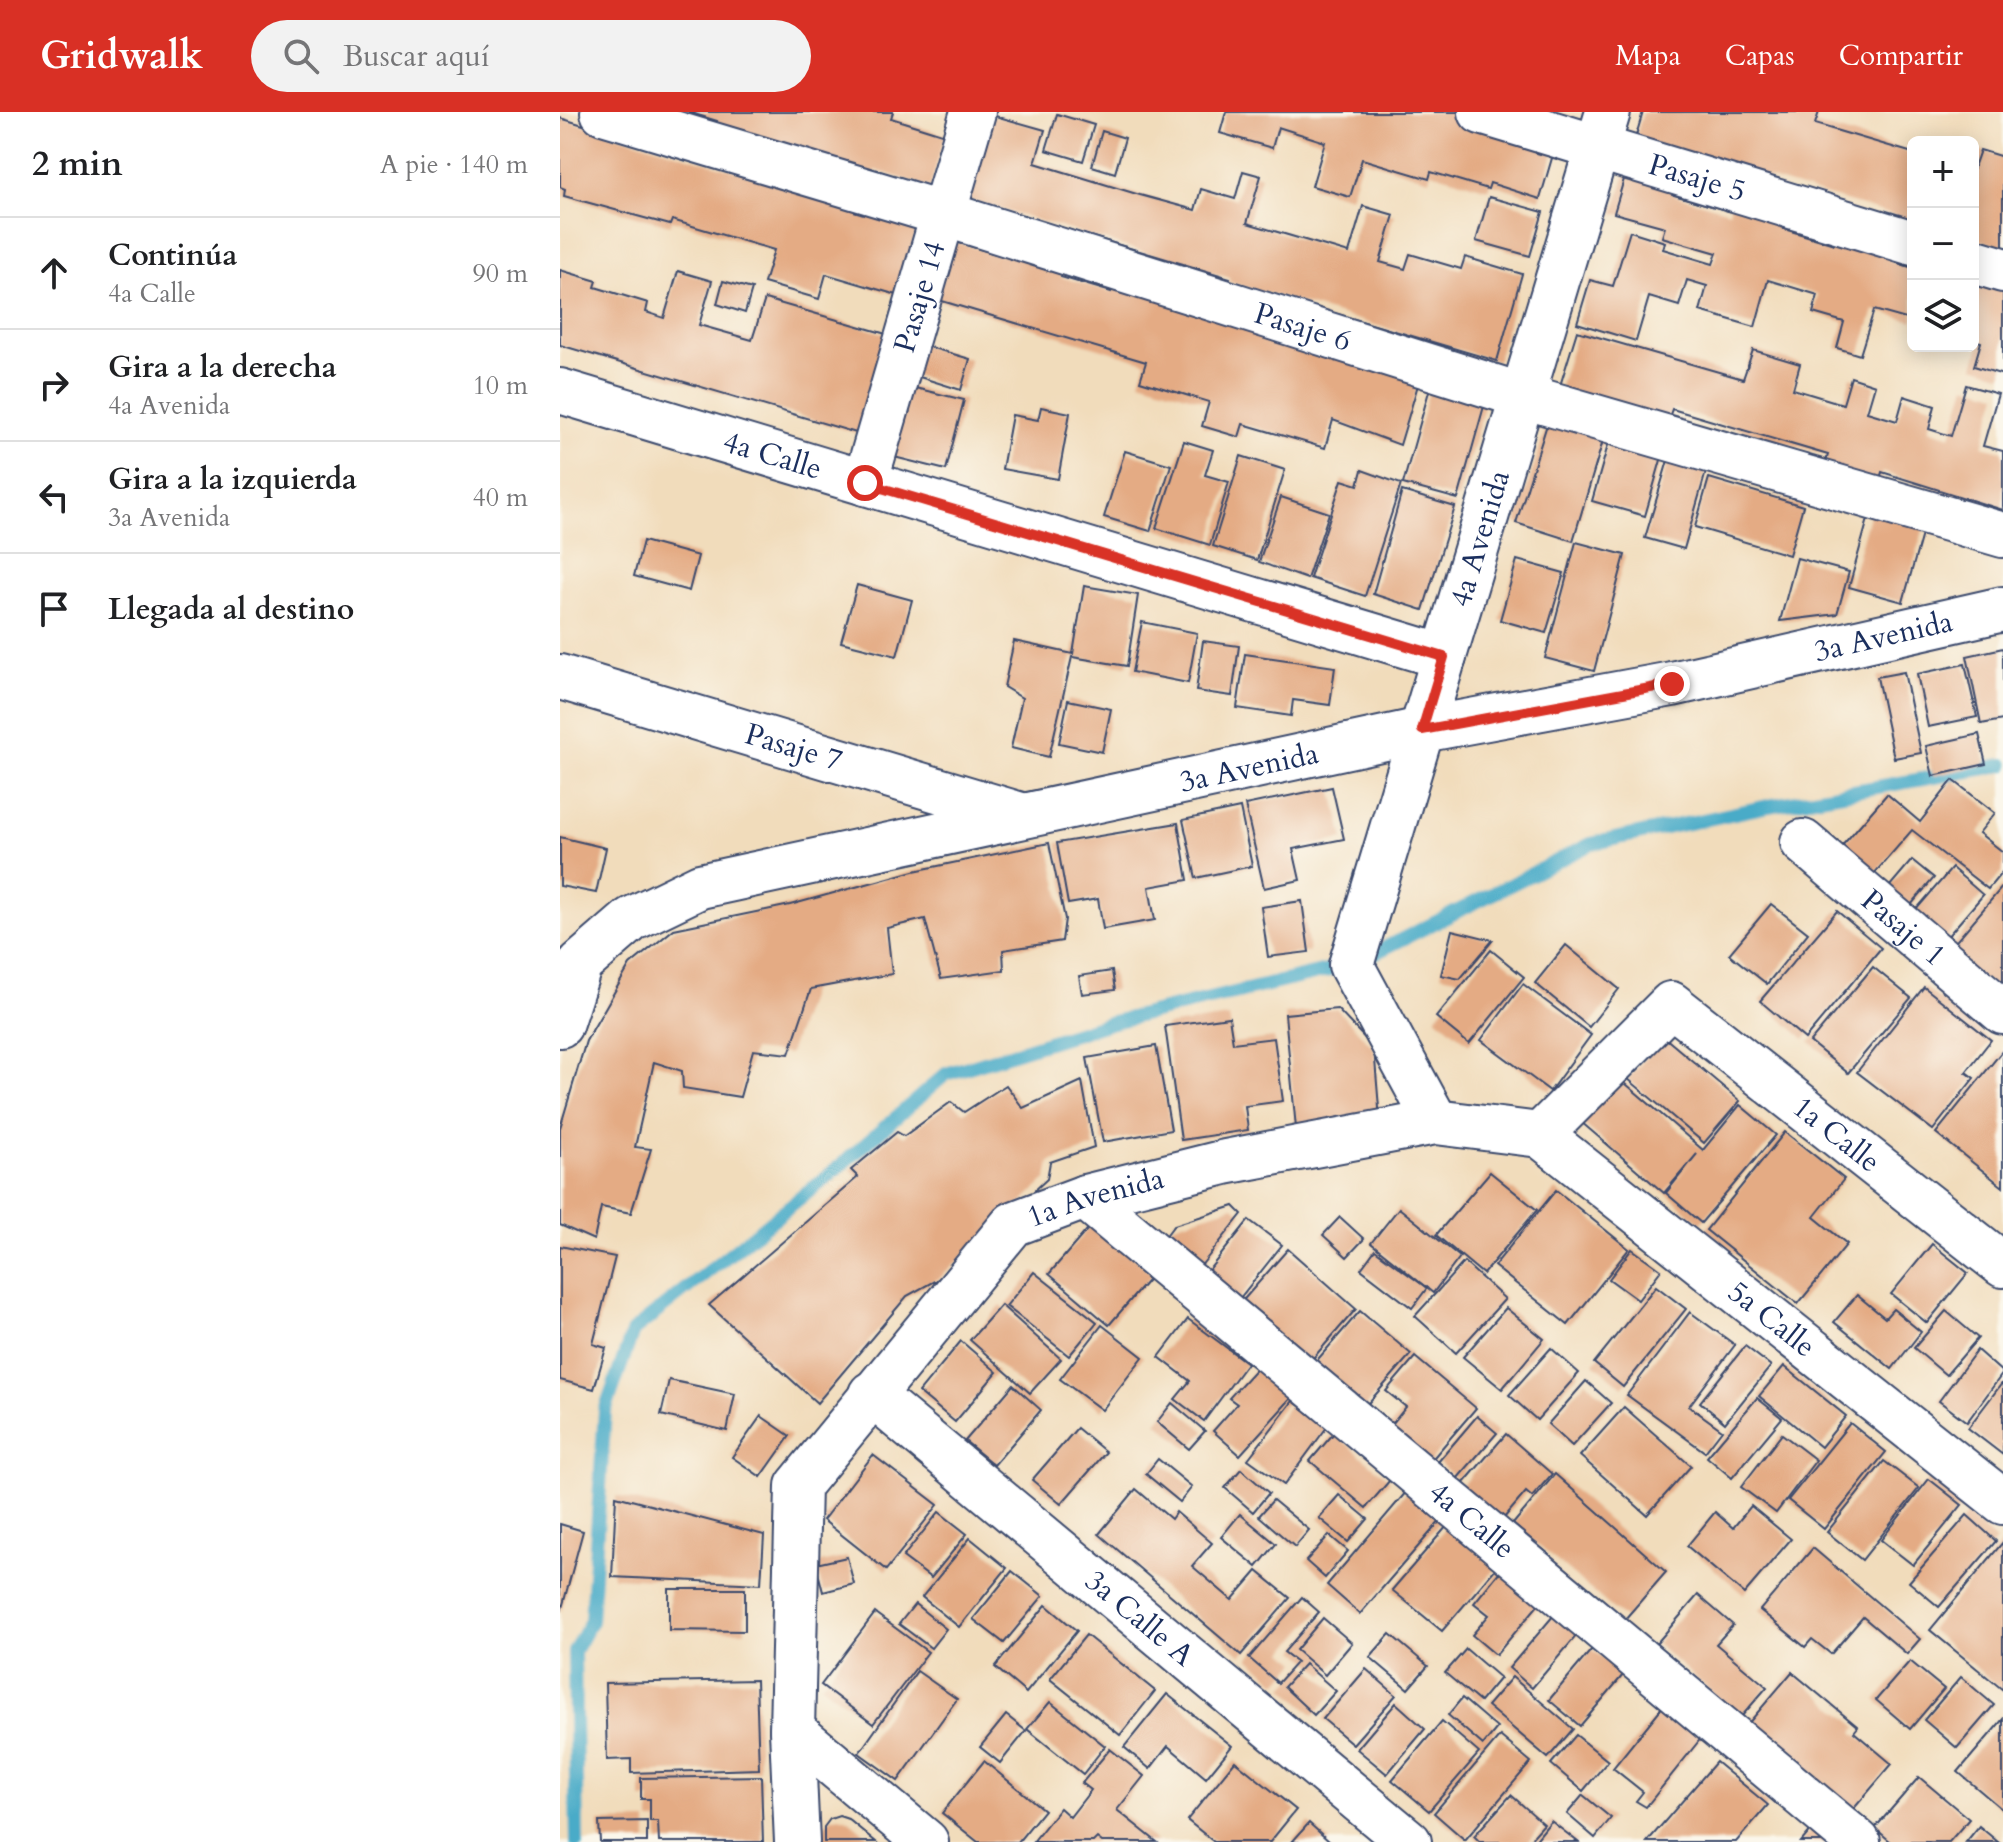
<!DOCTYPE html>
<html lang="es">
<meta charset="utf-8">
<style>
:root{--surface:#fff;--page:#f2f2f2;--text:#202124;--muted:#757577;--line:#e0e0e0;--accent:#d93025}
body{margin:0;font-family:Cardo,serif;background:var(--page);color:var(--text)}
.controls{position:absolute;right:24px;top:24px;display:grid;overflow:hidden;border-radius:12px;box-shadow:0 4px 20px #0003}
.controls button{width:72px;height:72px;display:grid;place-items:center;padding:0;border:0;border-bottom:2px solid var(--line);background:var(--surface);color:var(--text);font:40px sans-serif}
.stop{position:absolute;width:24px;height:24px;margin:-18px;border:6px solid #d93025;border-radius:50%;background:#fff}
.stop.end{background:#d93025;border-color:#fff;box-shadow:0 2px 8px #0008}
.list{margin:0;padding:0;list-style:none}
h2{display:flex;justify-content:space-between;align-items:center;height:104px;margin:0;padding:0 32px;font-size:34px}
h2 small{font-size:26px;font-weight:400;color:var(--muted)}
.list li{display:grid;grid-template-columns:52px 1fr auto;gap:24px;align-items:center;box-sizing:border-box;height:112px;padding:0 32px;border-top:2px solid var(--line)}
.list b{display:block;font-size:30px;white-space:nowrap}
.list p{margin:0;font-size:26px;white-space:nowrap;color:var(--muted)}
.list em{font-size:26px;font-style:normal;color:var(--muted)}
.icon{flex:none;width:44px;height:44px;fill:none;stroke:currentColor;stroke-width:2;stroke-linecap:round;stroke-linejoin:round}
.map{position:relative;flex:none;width:1443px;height:1730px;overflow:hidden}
header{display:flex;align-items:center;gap:48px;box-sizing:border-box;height:112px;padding:0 40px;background:var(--accent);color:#fff}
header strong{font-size:38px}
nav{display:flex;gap:44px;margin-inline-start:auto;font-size:28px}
.search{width:560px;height:72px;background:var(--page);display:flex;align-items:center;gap:20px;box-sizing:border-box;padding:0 28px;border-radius:44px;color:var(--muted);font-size:30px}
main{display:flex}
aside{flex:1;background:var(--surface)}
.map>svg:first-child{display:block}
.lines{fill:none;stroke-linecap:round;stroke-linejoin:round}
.stream{stroke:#48abc8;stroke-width:14}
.building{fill:#e4ab84}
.minor-casing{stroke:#3b496c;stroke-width:48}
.minor{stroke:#fff;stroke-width:44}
.route{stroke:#d93025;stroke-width:10}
.labels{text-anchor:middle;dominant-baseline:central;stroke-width:6;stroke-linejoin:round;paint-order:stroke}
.street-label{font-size:30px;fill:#1b2f5e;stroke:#fbf7ec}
</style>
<header>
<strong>Gridwalk</strong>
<div class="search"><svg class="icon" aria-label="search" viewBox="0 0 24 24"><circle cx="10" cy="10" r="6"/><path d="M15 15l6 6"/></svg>Buscar aquí</div>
<nav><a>Mapa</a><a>Capas</a><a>Compartir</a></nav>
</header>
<main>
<aside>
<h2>2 min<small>A pie · 140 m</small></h2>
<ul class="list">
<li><svg class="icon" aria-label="ahead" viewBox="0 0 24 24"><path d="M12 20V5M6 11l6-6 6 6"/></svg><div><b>Continúa</b><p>4a Calle</p></div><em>90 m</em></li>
<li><svg class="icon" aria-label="right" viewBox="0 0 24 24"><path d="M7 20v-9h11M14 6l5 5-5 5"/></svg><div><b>Gira a la derecha</b><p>4a Avenida</p></div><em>10 m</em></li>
<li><svg class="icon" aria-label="left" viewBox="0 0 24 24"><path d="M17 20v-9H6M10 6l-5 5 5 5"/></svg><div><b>Gira a la izquierda</b><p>3a Avenida</p></div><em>40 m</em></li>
<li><svg class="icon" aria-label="arrive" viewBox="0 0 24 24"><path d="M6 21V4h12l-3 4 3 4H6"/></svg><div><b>Llegada al destino</b></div></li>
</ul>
</aside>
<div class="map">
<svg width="1443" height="1730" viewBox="0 0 1443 1730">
<rect width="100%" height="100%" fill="#fbf7ec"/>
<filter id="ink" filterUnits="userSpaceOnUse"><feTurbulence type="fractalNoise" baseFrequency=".0125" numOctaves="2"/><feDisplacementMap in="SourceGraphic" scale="16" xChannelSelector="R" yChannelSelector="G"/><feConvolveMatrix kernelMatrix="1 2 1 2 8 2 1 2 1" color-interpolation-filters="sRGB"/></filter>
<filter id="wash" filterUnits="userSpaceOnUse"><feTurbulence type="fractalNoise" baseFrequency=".006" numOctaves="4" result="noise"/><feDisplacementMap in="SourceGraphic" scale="32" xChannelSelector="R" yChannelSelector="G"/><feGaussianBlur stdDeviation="1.8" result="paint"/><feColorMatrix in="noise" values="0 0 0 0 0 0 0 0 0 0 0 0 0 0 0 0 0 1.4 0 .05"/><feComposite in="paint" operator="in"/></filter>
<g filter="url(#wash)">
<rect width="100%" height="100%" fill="#f1dcbb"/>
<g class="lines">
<polyline class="stream" points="17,1730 14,1539 31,1509 45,1299 73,1219 279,1055 386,962 549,911 791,853 1031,732 1208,694 1443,653"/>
</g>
<g id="blocks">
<g class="building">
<polygon points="128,0 333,0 331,6 385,23 370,75 315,58 314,64 155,16 157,9"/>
<polygon points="666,0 899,0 997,29 980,87 930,71 928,77 871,60 869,67 802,47 790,85 752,74 765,30 718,15 712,36 660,21"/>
<polygon points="1083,0 1259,0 1255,12 1353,41 1353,109 1075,27"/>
<polygon points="428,2 485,18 475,51 580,83 635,98 641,77 675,87 683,59 701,64 687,111 789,141 803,94 834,103 820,150 845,157 850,142 901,157 905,145 962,162 937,249 669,170 670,166 403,86"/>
<polygon points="497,2 534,13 523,49 486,38"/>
<polygon points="0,6 358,114 337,183 266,162 259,187 204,171 214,138 112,108 110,113 4,84 5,77 0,75"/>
<polygon points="542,19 565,26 555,61 532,54"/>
<polygon points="1420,38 1443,45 1443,135 1413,126 1413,58"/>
<polygon points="1067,57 1117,72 1114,83 1169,99 1172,89 1227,105 1224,117 1274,132 1277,118 1332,134 1328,148 1353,156 1353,209 1314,198 1300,243 1277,236 1284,210 1253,201 1258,183 1208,168 1195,215 1140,199 1147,174 1127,168 1119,194 1089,185 1076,229 1017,211 1030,168 1053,174 1070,119 1105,130 1103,137 1153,152 1157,141 1102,125 1105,115 1054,101"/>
<polygon points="929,85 983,100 970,144 916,129"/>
<polygon points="389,128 443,144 444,139 503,156 501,165 551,180 554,168 860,266 840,333 773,308 765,336 683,312 679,325 642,314 649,290 580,269 586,250 372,186"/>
<polygon points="0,158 37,169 35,175 88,191 86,200 104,206 118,159 152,169 139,213 192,228 205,187 333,224 303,323 0,233"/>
<polygon points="1413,159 1443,168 1443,263 1414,254 1421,230 1413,227"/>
<polygon points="163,169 192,177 185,201 157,192"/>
<polygon points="1017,219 1183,267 1193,238 1240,252 1233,277 1283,292 1291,265 1315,273 1307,300 1337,309 1344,284 1375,294 1369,317 1391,324 1406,273 1438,282 1423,334 1443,339 1443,398 1322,360 1319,370 1265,353 1268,343 1112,297 1107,311 999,277"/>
<polygon points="359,232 410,247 401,278 350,262"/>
<polygon points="871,272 926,287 898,387 843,372"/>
<polygon points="343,273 404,288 386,358 326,343"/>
<polygon points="481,295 510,301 498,367 442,357 452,303 478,308"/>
<polygon points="989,306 1045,322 1013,429 956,411"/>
<polygon points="1050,326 1103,341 1085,404 1032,389"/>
<polygon points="624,329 653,338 645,363 669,370 650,433 596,416"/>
<polygon points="565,339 611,353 590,419 544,405"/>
<polygon points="681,344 725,358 697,448 653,434"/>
<polygon points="1109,345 1147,356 1124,437 1085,426"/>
<polygon points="802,358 841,372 805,484 750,466 782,368 798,373"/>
<polygon points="1149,366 1243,394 1229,443 1135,415"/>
<polygon points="842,379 895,395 863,498 813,482"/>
<polygon points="721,385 769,401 747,467 699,450"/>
<polygon points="1310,400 1364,415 1343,490 1289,475"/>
<polygon points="83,429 138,444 129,479 74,464"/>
<polygon points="1016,430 1065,443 1034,559 985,546"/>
<polygon points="1237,446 1289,460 1277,502 1220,509"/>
<polygon points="957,448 1004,461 986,521 940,508"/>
<polygon points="297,473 352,488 337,544 281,530"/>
<polygon points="524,474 578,483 567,554 512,545 489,645 451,636 462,586 444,575 454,529 513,542"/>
<polygon points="582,510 637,521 628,571 572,560"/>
<polygon points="643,529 679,534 672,584 636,579"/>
<polygon points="1443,536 1443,608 1421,612 1407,544"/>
<polygon points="685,542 775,555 770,593 733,588 731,604 677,596"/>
<polygon points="1405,552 1417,605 1368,615 1357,562"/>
<polygon points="1344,560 1361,641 1334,646 1317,565"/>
<polygon points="508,588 551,597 542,640 499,631"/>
<polygon points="1419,622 1426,652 1373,664 1366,634"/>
<polygon points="1393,668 1435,701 1419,721 1443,740 1443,759 1428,777 1352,718 1307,770 1274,743 1327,682 1360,710"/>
<polygon points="772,675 784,727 733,737 740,768 704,776 685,693"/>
<polygon points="680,696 692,754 636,766 623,708"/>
<polygon points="618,711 628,768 589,775 595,808 543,817 538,787 508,792 497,731"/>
<polygon points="0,725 46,736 36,781 0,774"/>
<polygon points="489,731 505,807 502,829 443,838 444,858 381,867 365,807 327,816 332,862 251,877 229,942 193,938 180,985 123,976 122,959 94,950 75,1035 91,1037 71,1101 41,1095 34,1128 0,1113 0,1016 26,929 70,853 114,817 230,793 354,759"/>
<polygon points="1352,748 1374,766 1345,800 1323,782"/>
<polygon points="1392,756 1423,783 1380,833 1348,807"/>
<polygon points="1443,774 1443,888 1386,841"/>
<polygon points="742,789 749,840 708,845 701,795"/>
<polygon points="1211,792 1248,821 1207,872 1169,842"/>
<polygon points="1277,799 1321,836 1245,927 1200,889"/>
<polygon points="892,818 933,828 900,867 881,863"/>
<polygon points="1006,833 1059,877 1029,915 975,871"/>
<polygon points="931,838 964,865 909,932 876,905"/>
<polygon points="1313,855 1351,886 1288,961 1250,930"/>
<polygon points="552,859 555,878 522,882 519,864"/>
<polygon points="963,872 1031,923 990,979 921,928"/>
<polygon points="1364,875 1431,928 1406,960 1414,966 1373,1018 1297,960"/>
<polygon points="777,897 814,936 820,1008 736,1016 725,902"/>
<polygon points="669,905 673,931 714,926 723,989 685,994 688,1018 621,1028 605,914"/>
<polygon points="1104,925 1180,989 1144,1031 1068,967"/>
<polygon points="596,934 611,1018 543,1030 527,946"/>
<polygon points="1443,938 1443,1075 1376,1021"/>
<polygon points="1059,966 1143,1038 1180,993 1216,1023 1141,1111 1106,1081 1137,1042 1104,1081 1021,1010"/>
<polygon points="522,969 534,1035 490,1050 487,1067 380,1166 347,1184 257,1291 149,1193 298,1065 291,1058 337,1020 344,1024 391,990 404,1000 446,973 463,996"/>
<polygon points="1225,1020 1284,1067 1254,1105 1287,1132 1238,1192 1146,1118"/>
<polygon points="930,1060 977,1098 923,1162 876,1123"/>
<polygon points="996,1078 1069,1137 1008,1213 934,1154"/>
<polygon points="674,1094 682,1102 636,1160 599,1133 614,1113"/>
<polygon points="839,1096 900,1145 873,1181 811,1131"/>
<polygon points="780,1105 804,1127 787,1145 763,1123"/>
<polygon points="689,1108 722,1133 676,1191 643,1165"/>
<polygon points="533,1111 593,1162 549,1213 489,1162"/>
<polygon points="1372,1132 1408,1161 1367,1211 1331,1182"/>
<polygon points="0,1134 55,1145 33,1232 46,1236 34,1277 0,1268"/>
<polygon points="728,1137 796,1197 748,1252 679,1193"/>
<polygon points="1072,1137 1101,1158 1078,1188 1049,1167"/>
<polygon points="815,1138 867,1176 852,1196 801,1157"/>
<polygon points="904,1150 945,1187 896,1241 855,1204"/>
<polygon points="474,1160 537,1210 509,1244 446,1194"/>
<polygon points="1096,1174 1126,1197 1063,1275 1034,1251"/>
<polygon points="1297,1183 1325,1206 1333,1197 1361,1220 1332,1257 1274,1210"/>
<polygon points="441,1193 501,1247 470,1281 410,1228"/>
<polygon points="946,1196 984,1227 942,1277 903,1245"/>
<polygon points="800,1199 851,1242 803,1297 752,1254"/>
<polygon points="1386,1199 1418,1226 1386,1263 1354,1236"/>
<polygon points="1130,1200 1175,1233 1129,1294 1162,1318 1145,1340 1067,1283"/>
<polygon points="628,1207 687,1251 644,1309 615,1287 630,1269 599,1245"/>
<polygon points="542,1213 583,1245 542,1298 500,1267"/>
<polygon points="401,1229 437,1260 395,1310 359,1280"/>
<polygon points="1185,1234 1211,1254 1165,1311 1140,1290"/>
<polygon points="991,1236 1019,1261 977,1308 949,1283"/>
<polygon points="1417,1238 1443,1261 1407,1310 1379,1289"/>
<polygon points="855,1245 916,1296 869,1351 828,1317 846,1295 826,1279"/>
<polygon points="701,1251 735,1282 680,1343 653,1319 677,1292 669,1286"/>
<polygon points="1224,1254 1286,1304 1261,1335 1199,1284"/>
<polygon points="109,1268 175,1282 167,1319 101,1303"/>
<polygon points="1026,1269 1051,1291 1012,1334 988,1312"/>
<polygon points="1443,1270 1443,1343 1408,1316"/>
<polygon points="453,1273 481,1298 434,1353 405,1329"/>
<polygon points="1197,1286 1222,1306 1172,1366 1147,1345"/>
<polygon points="733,1289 767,1315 724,1373 688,1347"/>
<polygon points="612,1291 645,1319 629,1337 597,1310"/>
<polygon points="1064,1295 1131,1354 1087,1403 1020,1344"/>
<polygon points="201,1304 230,1324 201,1365 172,1345"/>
<polygon points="917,1304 937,1321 897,1367 878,1350"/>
<polygon points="1290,1311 1326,1340 1264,1417 1228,1388"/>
<polygon points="517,1316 546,1340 501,1392 472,1368"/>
<polygon points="774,1321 830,1368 806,1396 750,1349"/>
<polygon points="946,1322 992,1362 972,1385 966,1380 938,1413 897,1379"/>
<polygon points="1222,1322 1256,1348 1216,1401 1181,1375"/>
<polygon points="313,1343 378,1393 326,1458 263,1408"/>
<polygon points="598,1347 632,1375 620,1390 586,1362"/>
<polygon points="1324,1349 1359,1376 1302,1448 1267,1420"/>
<polygon points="681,1357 709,1381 693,1400 665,1376"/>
<polygon points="995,1362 1106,1460 1065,1507 953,1412"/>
<polygon points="1369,1367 1402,1393 1353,1453 1321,1428"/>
<polygon points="576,1377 611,1407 616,1400 652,1431 632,1454 672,1488 697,1459 730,1486 681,1543 539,1422"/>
<polygon points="847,1379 881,1408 800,1502 767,1473"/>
<polygon points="779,1383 808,1407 788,1430 759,1406"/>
<polygon points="56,1384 204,1423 201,1472 52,1465"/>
<polygon points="713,1388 749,1418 735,1435 699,1404"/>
<polygon points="1191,1394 1231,1427 1184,1482 1127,1434 1155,1400 1173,1416"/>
<polygon points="379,1400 407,1422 371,1466 343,1445"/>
<polygon points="680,1402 716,1432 697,1455 661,1425"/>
<polygon points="1407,1403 1436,1429 1379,1495 1349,1470"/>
<polygon points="0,1412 23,1419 1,1500 0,1500"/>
<polygon points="887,1414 936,1456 882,1519 832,1478"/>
<polygon points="769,1423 788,1439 765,1466 746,1449"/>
<polygon points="410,1426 447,1456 399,1515 362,1485"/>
<polygon points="1443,1430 1443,1578 1370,1518"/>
<polygon points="1253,1436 1360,1527 1347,1542 1303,1505 1271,1542 1252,1527 1245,1535 1200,1498"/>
<polygon points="287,1445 294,1472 263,1480 256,1452"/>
<polygon points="452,1459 483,1484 444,1531 413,1507"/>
<polygon points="940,1459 979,1492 936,1543 912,1523 929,1503 914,1491"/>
<polygon points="109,1477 185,1477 185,1519 109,1518"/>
<polygon points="1138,1483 1173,1513 1156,1532 1207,1575 1181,1605 1096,1532"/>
<polygon points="742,1485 759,1500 724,1540 737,1550 718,1571 689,1546"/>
<polygon points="355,1492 386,1517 371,1536 339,1512"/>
<polygon points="486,1493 517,1519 466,1581 435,1555"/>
<polygon points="315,1501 368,1540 313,1612 261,1573"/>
<polygon points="994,1503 1018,1522 972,1576 949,1556"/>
<polygon points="763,1506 792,1531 765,1563 736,1538"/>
<polygon points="830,1522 868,1554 848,1577 810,1545"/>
<polygon points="526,1523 595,1579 560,1623 490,1567"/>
<polygon points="906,1537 940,1566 920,1590 885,1561"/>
<polygon points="1032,1537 1063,1563 1020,1614 989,1588"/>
<polygon points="1350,1549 1384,1577 1350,1617 1316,1588"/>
<polygon points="745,1552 776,1579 754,1603 724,1575"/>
<polygon points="806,1557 836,1583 793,1632 763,1607"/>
<polygon points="357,1559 397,1587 338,1669 299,1641"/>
<polygon points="1232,1560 1298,1615 1294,1620 1332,1652 1290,1701 1187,1613"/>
<polygon points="952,1565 1013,1617 988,1646 927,1594"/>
<polygon points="1401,1565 1434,1593 1397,1636 1364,1608"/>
<polygon points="196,1568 199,1657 71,1661 71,1647 47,1648 45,1571"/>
<polygon points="607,1582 672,1634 646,1666 608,1634 590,1657 564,1635"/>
<polygon points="902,1586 937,1616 923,1633 888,1603"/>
<polygon points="490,1590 545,1634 523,1662 467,1617"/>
<polygon points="836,1591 865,1617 827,1662 797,1637"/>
<polygon points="1103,1594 1142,1625 1086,1695 1076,1689 1083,1680 1053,1656"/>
<polygon points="446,1603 466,1619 440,1651 420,1635"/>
<polygon points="1443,1607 1443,1698 1398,1660"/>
<polygon points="882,1609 919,1641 869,1699 832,1668"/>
<polygon points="1016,1623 1048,1649 1023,1679 991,1652"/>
<polygon points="940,1624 971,1650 905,1728 874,1701"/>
<polygon points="550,1637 584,1664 557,1698 597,1730 542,1730 537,1726 533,1730 473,1730 500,1696 510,1705 531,1678 522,1671"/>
<polygon points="424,1649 484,1698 458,1730 418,1730 382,1701"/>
<polygon points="675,1649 736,1698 710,1730 654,1730 627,1708"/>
<polygon points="1156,1650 1208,1693 1176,1730 1087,1730"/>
<polygon points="201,1664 203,1730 99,1730 98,1709 90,1709 90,1687 81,1687 81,1666"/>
<polygon points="1359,1665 1409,1707 1389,1730 1331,1730 1315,1716"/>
<polygon points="951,1683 984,1712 968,1730 920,1730 914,1724"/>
<polygon points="1023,1683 1051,1706 1035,1726 1007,1702"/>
<polygon points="279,1704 288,1707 316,1730 264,1730 264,1715 270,1707"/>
<polygon points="87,1709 87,1730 40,1730 39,1710"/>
<polygon points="991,1709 1018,1730 974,1730"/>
<polygon points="749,1711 770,1730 732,1730"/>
<polygon points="1419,1714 1438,1730 1406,1730"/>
<polygon points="1252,1717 1267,1730 1241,1730"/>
</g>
</g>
</g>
<g filter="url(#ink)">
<use href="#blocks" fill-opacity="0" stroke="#3b496c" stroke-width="2"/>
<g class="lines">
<defs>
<g id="minor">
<path id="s1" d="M43 0 384 102 963 284 1443 423"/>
<path id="s2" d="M921 0 1353 131"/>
<polyline points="1413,149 1443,158"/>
<path id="s3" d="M0 279 884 545"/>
<path id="s4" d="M305 371 413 0"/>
<path id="s5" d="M0 565 461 703"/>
<path id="s6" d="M1243 730 1443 900"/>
<path id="s7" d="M0 913 20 852 72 807 140 774 862 618 1112 572 1443 497"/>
<path id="s8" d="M876 1010 791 853 1048 0"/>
<path id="s9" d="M980 1023 1111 892 1443 1153"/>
<path id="s10" d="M980 1023 1443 1390"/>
<path id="s11" d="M525 1085 1298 1730"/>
<path id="s12" d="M311 1282 849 1730"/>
<polyline points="232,1618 366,1730"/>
<path id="s13" d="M237 1730 232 1618 238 1374 453 1112 525 1085 665 1050 876 1010 980 1023"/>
</g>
</defs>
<use href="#minor" class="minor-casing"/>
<use href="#minor" class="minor"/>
</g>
</g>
<g class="lines" filter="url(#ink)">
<polyline class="route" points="305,371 884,545 862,618 1112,572"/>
</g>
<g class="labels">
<g class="street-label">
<text stroke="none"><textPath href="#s2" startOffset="226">Pasaje 5</textPath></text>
<text stroke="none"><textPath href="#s4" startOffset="194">Pasaje 14</textPath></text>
<text stroke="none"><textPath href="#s1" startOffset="732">Pasaje 6</textPath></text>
<text stroke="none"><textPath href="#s3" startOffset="222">4a Calle</textPath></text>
<text stroke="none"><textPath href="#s8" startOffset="624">4a Avenida</textPath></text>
<text stroke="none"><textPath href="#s7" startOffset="1418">3a Avenida</textPath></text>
<text stroke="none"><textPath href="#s5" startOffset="244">Pasaje 7</textPath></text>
<text stroke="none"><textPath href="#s7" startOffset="770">3a Avenida</textPath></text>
<text stroke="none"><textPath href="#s6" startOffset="132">Pasaje 1</textPath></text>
<text stroke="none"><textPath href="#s9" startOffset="396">1a Calle</textPath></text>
<text stroke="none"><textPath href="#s13" startOffset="782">1a Avenida</textPath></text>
<text stroke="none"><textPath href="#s10" startOffset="296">5a Calle</textPath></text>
<text stroke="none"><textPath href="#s11" startOffset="504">4a Calle</textPath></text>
<text stroke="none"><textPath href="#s12" startOffset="350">3a Calle A</textPath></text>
</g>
</g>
</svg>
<div class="controls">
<button>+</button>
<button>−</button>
<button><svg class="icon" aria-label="layers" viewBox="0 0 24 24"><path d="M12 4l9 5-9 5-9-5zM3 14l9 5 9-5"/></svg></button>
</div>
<div class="stop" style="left:305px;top:371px"></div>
<div class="stop end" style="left:1112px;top:572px"></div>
</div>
</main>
